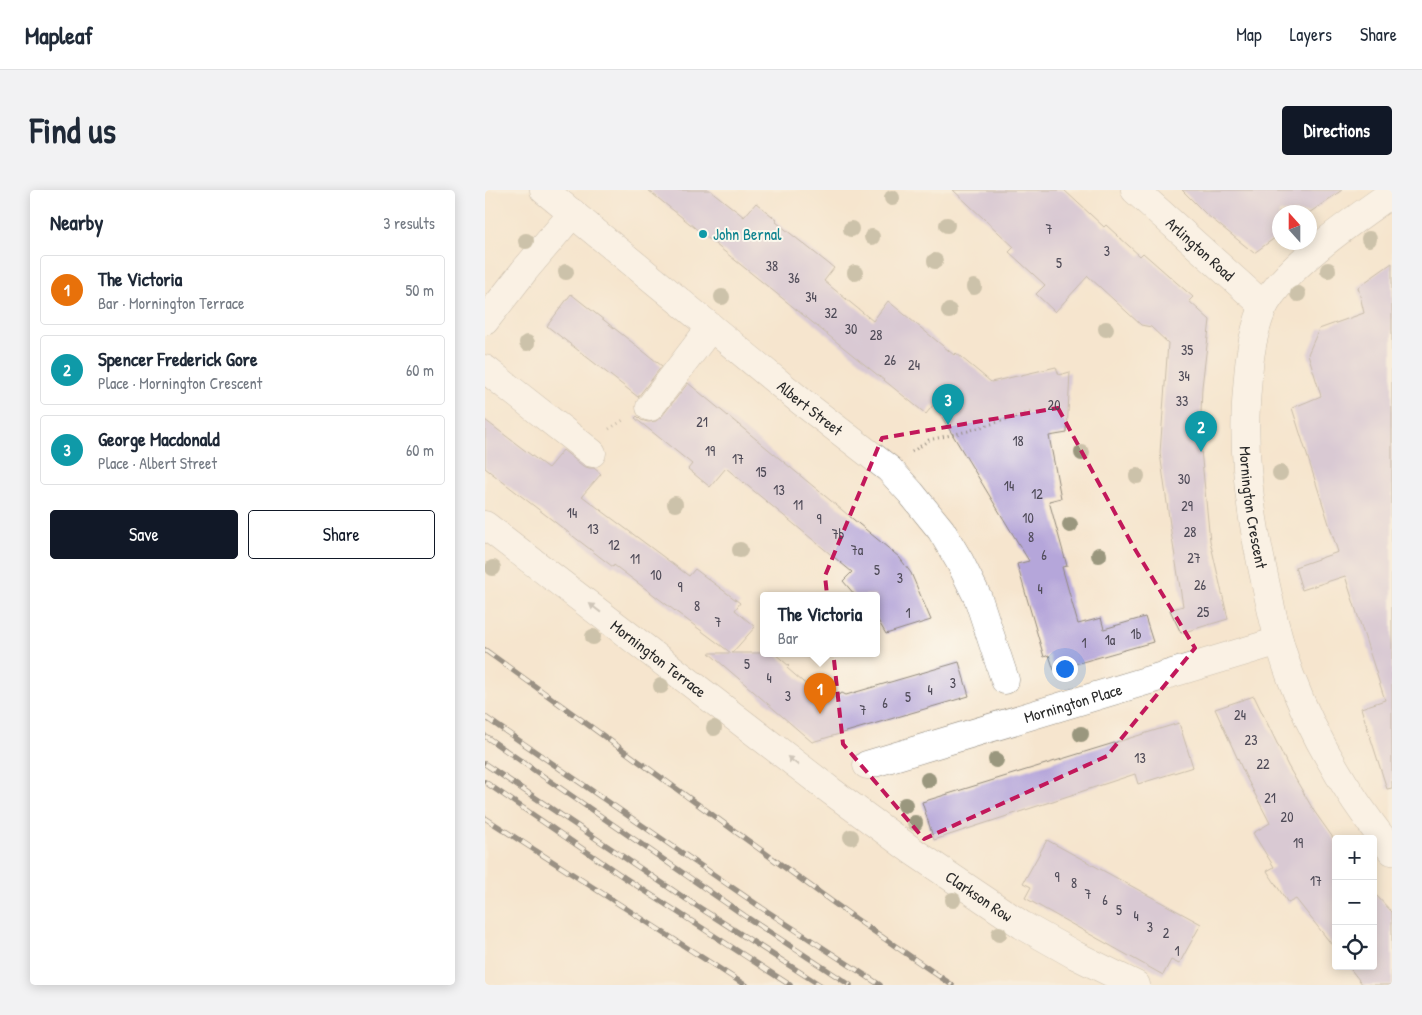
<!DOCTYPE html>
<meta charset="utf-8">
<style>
:root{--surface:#fff;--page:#f2f2f3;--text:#1f2937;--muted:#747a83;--line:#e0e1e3;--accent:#111827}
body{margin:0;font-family:"Patrick Hand",sans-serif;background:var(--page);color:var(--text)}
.controls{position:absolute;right:15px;bottom:15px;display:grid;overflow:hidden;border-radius:5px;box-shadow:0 2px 12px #0003}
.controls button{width:45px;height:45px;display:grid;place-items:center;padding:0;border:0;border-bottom:1px solid var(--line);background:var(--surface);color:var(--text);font:25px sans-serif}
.compass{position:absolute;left:787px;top:15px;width:45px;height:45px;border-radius:50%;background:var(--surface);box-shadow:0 2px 12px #0003;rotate:339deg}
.you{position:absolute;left:579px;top:478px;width:18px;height:18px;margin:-12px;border:4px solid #fff;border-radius:50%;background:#1a73e8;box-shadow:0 0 0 8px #1a73e833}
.badge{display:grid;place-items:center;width:32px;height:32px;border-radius:50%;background:var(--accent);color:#fff;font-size:16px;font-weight:700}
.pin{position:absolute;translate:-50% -41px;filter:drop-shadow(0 1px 2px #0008)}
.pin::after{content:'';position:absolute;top:26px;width:18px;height:15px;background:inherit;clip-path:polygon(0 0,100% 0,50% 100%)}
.popup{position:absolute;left:275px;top:402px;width:120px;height:65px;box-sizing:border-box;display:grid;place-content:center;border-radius:5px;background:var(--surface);filter:drop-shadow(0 1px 4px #0005);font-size:16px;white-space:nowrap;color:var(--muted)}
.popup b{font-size:19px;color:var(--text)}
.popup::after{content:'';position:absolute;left:50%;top:100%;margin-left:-10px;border:10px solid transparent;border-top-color:var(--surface)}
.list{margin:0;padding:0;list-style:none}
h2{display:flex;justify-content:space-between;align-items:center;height:65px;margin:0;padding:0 20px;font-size:21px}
h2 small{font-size:16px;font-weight:400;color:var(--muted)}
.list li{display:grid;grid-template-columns:32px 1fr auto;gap:15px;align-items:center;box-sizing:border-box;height:70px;margin:0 10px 10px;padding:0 10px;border:1px solid var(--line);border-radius:5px}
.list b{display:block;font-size:19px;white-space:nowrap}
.list p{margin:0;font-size:16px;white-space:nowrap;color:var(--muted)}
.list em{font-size:16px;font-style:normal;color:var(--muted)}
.actions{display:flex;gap:10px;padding:15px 20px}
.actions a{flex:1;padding:11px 0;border:1px solid var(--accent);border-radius:5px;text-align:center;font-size:18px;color:var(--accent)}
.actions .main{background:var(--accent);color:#fff}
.icon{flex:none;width:28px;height:28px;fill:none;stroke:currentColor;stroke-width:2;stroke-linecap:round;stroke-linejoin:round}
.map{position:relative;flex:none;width:907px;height:795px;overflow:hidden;border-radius:5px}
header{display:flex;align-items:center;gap:30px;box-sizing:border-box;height:70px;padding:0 25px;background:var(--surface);border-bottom:1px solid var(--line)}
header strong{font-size:24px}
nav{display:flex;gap:28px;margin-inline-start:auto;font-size:18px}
.intro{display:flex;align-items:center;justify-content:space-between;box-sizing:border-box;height:120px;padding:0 30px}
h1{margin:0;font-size:35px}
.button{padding:12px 22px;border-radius:5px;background:var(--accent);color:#fff;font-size:18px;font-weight:700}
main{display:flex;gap:30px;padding:0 30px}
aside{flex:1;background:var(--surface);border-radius:5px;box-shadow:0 2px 12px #0003}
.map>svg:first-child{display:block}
.building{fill:#b5a6da}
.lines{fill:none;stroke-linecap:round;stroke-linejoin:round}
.minor-casing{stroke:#90887c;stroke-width:29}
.path{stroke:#90887c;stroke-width:3;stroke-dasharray:1 4;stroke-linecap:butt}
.minor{stroke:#fff;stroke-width:28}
.rail-casing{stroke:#2b2b2b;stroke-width:5.5}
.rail{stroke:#fbf7ec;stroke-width:4;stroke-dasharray:11;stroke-linecap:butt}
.tree{fill:#9a977e}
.oneway{fill:#a0a0a0}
.marked{fill:none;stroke:#c2185b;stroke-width:4;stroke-dasharray:10 6;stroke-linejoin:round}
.culture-dot{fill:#0f9aa8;stroke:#fbf7ec;stroke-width:2}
.labels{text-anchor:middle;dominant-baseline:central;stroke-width:4;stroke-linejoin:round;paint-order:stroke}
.number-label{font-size:14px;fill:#4e4a57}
.culture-label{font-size:16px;fill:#0d838f;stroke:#fbf7ec;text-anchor:start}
.street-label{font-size:16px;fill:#2b2b2b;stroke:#fbf7ec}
</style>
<header>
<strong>Mapleaf</strong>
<nav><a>Map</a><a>Layers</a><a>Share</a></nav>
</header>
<div class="intro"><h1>Find us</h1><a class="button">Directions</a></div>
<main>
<aside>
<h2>Nearby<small>3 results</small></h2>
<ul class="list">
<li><span class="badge" style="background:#e8710a">1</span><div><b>The Victoria</b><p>Bar · Mornington Terrace</p></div><em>50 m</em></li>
<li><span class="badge" style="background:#0f9aa8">2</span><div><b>Spencer Frederick Gore</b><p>Place · Mornington Crescent</p></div><em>60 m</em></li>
<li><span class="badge" style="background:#0f9aa8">3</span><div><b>George Macdonald</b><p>Place · Albert Street</p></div><em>60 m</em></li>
</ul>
<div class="actions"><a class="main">Save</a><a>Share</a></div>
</aside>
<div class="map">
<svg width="907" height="795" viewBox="0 0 907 795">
<rect width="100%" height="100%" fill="#fbf7ec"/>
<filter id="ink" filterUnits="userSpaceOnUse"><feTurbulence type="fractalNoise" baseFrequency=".02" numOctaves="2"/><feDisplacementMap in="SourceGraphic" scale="10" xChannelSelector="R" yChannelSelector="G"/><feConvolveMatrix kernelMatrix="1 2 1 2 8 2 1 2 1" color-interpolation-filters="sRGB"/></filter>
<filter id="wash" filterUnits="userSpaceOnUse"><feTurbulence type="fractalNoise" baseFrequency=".0096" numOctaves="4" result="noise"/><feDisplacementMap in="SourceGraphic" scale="20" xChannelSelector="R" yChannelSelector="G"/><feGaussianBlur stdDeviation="1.12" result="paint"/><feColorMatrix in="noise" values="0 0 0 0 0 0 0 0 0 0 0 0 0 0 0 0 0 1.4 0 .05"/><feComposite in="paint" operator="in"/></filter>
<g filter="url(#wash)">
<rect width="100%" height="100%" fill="#f6e5ce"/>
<g id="blocks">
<g class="building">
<polygon points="163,0 225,0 259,27 271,13 292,30 291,32 349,78 339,91 388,131 403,111 469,165 471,163 506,192 571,177 574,185 585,182 582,243 564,246 576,308 564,311 582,376 577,377 593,434 616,428 619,439 660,427 668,452 569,480 564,465 559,467 532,374 544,371 449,214 441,224"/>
<polygon points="468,0 579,0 619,37 621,35 655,66 658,63 708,107 704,111 725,130 717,197 715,250 725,351 743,429 696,443 685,420 698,416 686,342 675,263 683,153 666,137 656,135 603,86 570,122 551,104 560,95 524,62 529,57"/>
<polygon points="697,0 857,0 824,23 794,22 794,45 769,63 721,24"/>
<polygon points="907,73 907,598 902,599 876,518 900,510 860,386 817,400 810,377 853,362 807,218 836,206 823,164 834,139 879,123 873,97"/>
<polygon points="86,104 177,176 153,207 62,136"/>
<polygon points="203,193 414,367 426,383 446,430 401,444 391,427 391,405 370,405 358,391 367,382 241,278 225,297 203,279 207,274 150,228 152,226 156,230 163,232 171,231 177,226"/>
<polygon points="0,230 63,278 78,260 98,276 104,278 109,278 116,284 97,306 204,386 210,379 255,413 250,420 270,437 247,463 289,463 304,476 302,478 341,512 357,503 361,505 474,472 484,506 327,552 224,463 246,463 129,375 128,377 0,278"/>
<polygon points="769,506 803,576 829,621 851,652 851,760 811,709 803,713 782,681 789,677 768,643 785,633 760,585 730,519"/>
<polygon points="694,533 708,577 653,594 650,584 449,650 437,612"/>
<polygon points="562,650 716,734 694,774 686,770 678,785 540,708 546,697 538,693"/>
<polygon points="888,702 907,722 907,795 878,795 863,776 888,776"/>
</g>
</g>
</g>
<g filter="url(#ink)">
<use href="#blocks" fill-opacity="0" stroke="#90887c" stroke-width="1"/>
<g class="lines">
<defs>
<g id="minor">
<path id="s1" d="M59 0 317 212 404 279 426 303 456 340 475 372 493 408 520 490"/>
<path id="s2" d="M650 0 779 116"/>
<path id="s3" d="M907 3C870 29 798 78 778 118 765 148 763 182 761 214 758 268 765 320 776 372 784 410 792 449 805 485 829 549 865 608 907 661"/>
<polyline points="0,131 39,81 88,23"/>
<polyline points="0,179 107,263"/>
<polyline points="165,217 226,137"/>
<path id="s4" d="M0 335 346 601 429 662 537 735 590 765 651 795"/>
<path id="s5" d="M382 575 794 451"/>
</g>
</defs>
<use href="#minor" class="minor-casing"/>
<g class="path">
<polyline points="124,239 140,229"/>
<polyline points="427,262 444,250 483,241 549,221"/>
</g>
<use href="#minor" class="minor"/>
<defs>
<g id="rail">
<polyline points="0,460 371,729 467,795"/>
<polyline points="0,527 277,718 395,795"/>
<polyline points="0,546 260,726 365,795"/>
<polyline points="0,574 198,707 335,795"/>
<polyline points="0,592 140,688 305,795"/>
<polyline points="0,628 260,795"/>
</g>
</defs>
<use href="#rail" class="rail-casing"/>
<use href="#rail" class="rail"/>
</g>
<g class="tree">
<circle cx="407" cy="8" r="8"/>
<circle cx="462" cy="35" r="8"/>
<circle cx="366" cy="39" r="8"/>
<circle cx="387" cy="47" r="8"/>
<circle cx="884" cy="49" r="8"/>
<circle cx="41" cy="51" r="8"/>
<circle cx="450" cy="71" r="8"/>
<circle cx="843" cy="80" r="8"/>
<circle cx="81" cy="82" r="8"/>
<circle cx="370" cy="83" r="8"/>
<circle cx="489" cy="97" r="8"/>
<circle cx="813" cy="104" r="8"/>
<circle cx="237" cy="107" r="8"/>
<circle cx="464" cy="121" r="8"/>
<circle cx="621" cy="139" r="8"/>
<circle cx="42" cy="153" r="8"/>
<circle cx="597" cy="263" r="8"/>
<circle cx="795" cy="283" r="8"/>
<circle cx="652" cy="286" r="8"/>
<circle cx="190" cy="314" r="8"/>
<circle cx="585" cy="335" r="8"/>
<circle cx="255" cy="360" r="8"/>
<circle cx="614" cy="365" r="8"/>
<circle cx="8" cy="378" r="8"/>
<circle cx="108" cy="447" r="8"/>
<circle cx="176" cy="496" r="8"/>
<circle cx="229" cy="538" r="8"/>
<circle cx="596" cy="544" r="8"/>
<circle cx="511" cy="570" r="8"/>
<circle cx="443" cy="590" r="8"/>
<circle cx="420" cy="615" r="8"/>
<circle cx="430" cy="633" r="8"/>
<circle cx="366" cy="647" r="8"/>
<circle cx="468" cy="710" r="8"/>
<circle cx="514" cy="744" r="8"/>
</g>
<defs><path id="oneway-solid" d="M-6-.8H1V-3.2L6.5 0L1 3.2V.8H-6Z" transform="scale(1.25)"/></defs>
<g class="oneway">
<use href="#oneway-solid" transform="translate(110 418) rotate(-142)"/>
<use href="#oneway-solid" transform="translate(308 571) rotate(-142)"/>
</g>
</g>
<path d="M0 0H907V795H0ZM573 218 648 356 710 458 622 566 439 649 358 554 340 386 397 248Z" fill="#f6e5ce" fill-opacity=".55" fill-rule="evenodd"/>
<path class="marked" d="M573 218 648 356 710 458 622 566 439 649 358 554 340 386 397 248Z"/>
<circle class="culture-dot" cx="218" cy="44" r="5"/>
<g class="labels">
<g class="number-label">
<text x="564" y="38">7</text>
<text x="622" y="60">3</text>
<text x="574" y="72">5</text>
<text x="287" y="75">38</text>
<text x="309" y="87">36</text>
<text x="326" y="106">34</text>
<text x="346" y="122">32</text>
<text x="366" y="138">30</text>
<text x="391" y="144">28</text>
<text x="702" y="159">35</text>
<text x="405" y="169">26</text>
<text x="429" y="174">24</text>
<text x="699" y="185">34</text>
<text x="697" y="210">33</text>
<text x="569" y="214">20</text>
<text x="217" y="231">21</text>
<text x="533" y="250">18</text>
<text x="225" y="260">19</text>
<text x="253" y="268">17</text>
<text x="276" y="281">15</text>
<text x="699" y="288">30</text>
<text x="524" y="295">14</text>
<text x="294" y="299">13</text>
<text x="552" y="303">12</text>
<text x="313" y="314">11</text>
<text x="702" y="315">29</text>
<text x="87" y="322">14</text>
<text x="543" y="327">10</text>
<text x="334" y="328">9</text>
<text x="108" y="338">13</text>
<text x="705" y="341">28</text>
<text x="353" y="343">7b</text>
<text x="546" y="346">8</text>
<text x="129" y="354">12</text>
<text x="372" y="359">7a</text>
<text x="559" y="364">6</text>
<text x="709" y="367">27</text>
<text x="150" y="368">11</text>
<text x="392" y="379">5</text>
<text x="171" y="384">10</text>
<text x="415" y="387">3</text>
<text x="715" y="394">26</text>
<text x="195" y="396">9</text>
<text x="555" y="398">4</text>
<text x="212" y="415">8</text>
<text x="718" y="421">25</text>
<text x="423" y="422">1</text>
<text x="233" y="431">7</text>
<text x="651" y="443">1b</text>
<text x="625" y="449">1a</text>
<text x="599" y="452">1</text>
<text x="262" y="473">5</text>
<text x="284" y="487">4</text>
<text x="468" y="492">3</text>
<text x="445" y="499">4</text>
<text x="303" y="505">3</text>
<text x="423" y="506">5</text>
<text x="400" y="512">6</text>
<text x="378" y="519">7</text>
<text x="755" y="524">24</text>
<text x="766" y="549">23</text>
<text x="655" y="567">13</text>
<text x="778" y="573">22</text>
<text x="785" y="607">21</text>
<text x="802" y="626">20</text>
<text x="813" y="652">19</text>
<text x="572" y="686">9</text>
<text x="831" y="690">17</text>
<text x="589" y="692">8</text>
<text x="603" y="703">7</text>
<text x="620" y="709">6</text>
<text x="634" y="719">5</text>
<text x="651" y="725">4</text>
<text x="665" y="736">3</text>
<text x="681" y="742">2</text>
<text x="692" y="760">1</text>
</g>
<g class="culture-label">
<text x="228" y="44">John Bernal</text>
</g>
<g class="street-label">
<text stroke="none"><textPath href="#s2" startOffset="88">Arlington Road</textPath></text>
<text stroke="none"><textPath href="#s1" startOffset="344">Albert Street</textPath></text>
<text stroke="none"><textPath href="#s3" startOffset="376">Mornington Crescent</textPath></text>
<text stroke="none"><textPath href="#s4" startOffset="219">Mornington Terrace</textPath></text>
<text stroke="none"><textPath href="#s5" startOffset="215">Mornington Place</textPath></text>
<text stroke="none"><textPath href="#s4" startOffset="618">Clarkson Row</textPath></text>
</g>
</g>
</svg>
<div class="controls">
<button>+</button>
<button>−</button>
<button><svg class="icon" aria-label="locate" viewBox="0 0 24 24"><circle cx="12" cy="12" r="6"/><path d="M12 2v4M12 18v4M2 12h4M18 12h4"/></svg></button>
</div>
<svg class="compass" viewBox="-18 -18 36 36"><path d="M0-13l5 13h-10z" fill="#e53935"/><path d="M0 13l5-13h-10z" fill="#747a83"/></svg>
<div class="you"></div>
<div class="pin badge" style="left:335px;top:524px;background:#e8710a">1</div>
<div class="popup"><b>The Victoria</b>Bar</div>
<div class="pin badge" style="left:716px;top:262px;background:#0f9aa8">2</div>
<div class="pin badge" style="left:463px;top:235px;background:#0f9aa8">3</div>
</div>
</main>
